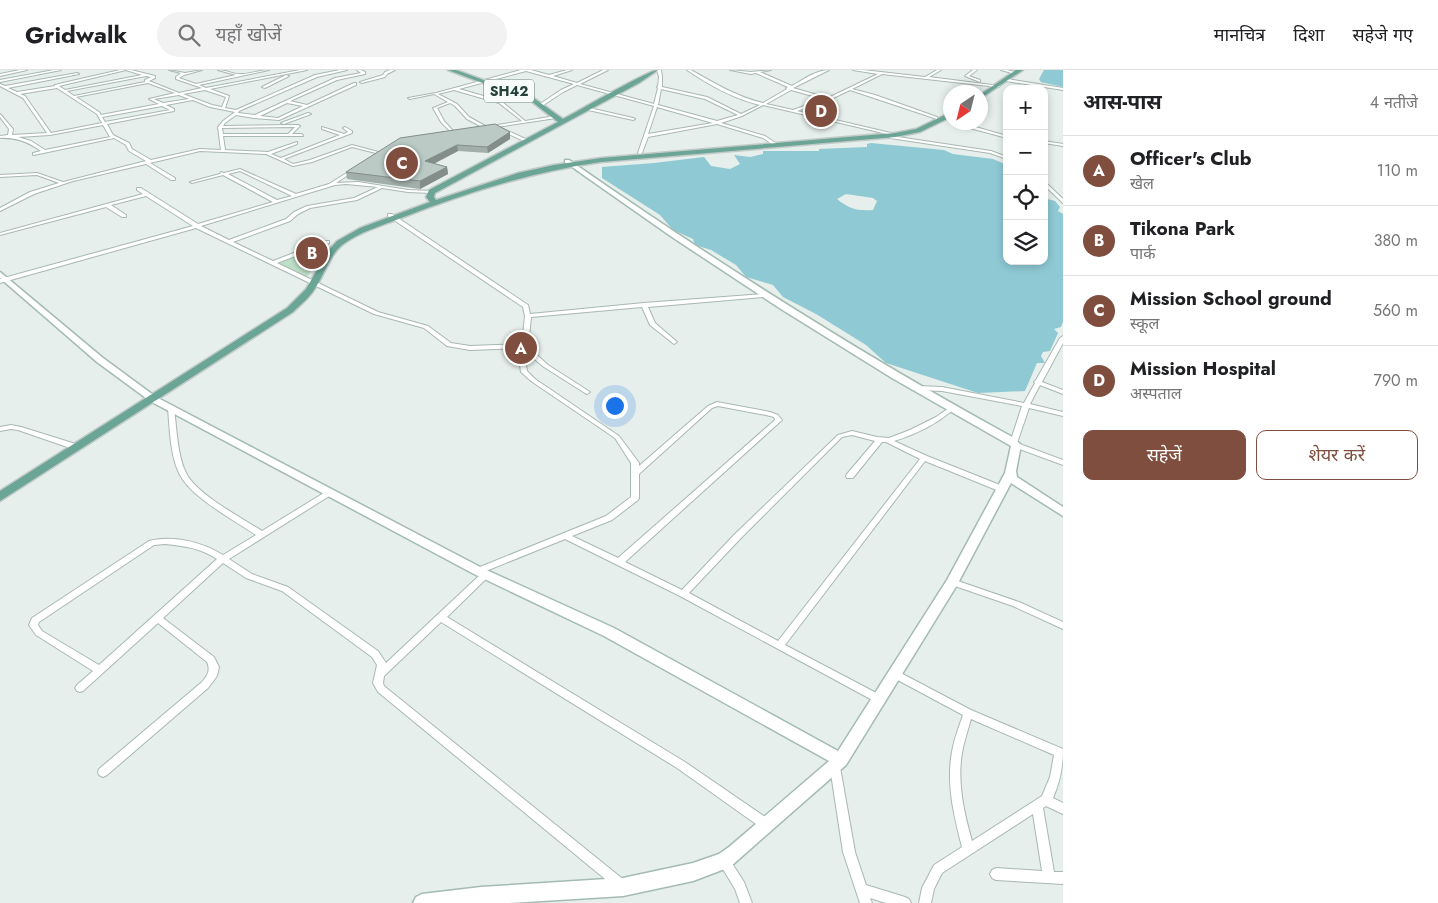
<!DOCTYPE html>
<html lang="hi">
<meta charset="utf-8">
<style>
:root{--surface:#fff;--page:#f2f2f2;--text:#202124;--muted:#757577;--line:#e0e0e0;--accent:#7f4e3f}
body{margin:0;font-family:Jost,"Noto Sans Devanagari",sans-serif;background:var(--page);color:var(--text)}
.controls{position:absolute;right:15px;top:15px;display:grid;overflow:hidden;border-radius:10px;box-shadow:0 2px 8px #0003}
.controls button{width:45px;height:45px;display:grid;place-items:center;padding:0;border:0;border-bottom:1px solid var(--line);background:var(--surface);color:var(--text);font:25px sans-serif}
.compass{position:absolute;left:943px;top:15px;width:45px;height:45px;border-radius:50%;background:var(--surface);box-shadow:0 2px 8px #0003;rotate:215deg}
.you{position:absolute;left:614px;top:335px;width:18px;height:18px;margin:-12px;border:4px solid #fff;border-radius:50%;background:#1a73e8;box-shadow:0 0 0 8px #1a73e833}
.badge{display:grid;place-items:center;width:32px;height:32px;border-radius:50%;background:var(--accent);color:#fff;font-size:16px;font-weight:700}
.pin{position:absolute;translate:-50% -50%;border:2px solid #fff;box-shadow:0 1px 5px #0006}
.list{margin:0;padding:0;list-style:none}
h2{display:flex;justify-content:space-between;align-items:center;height:65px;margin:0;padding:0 20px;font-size:21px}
h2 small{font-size:16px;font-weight:400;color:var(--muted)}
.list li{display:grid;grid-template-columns:32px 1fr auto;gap:15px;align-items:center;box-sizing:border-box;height:70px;padding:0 20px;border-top:1px solid var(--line)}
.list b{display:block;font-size:19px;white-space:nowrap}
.list p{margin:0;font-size:16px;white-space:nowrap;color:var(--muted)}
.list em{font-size:16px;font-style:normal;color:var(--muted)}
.actions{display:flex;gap:10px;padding:15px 20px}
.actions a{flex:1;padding:11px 0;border:1px solid var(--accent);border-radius:10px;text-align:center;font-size:18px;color:var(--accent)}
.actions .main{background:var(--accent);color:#fff}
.icon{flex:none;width:28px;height:28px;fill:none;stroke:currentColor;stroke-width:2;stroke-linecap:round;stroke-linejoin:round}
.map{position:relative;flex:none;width:1063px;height:833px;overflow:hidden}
header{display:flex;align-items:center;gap:30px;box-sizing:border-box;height:70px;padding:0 25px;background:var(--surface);border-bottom:1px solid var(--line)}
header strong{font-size:24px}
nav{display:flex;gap:28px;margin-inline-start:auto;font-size:18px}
.search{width:350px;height:45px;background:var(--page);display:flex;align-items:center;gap:12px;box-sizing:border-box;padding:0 18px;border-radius:28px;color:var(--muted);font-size:19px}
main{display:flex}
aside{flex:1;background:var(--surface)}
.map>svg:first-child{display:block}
.green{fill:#bfe0c8}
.water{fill:#8ec9d4;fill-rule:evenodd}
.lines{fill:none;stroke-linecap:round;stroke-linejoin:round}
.street-casing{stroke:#a8b8b2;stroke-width:2}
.secondary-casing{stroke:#a4bbb3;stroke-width:3}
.primary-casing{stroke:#c2cac8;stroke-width:3}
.street{fill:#fff;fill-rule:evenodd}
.secondary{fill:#fff;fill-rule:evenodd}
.primary{fill:#6aa596;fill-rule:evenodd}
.wall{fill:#a1aea9}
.shaded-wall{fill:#838d89}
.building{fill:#bbcac4;stroke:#838d89}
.labels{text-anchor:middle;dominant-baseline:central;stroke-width:4.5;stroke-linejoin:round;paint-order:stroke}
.shield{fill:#f7fbf9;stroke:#637a73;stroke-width:1}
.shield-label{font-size:14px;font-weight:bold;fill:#24423a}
</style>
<header>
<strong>Gridwalk</strong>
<div class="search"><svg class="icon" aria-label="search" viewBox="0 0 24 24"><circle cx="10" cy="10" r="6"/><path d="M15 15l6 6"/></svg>यहाँ खोजें</div>
<nav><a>मानचित्र</a><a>दिशा</a><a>सहेजे गए</a></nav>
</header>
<main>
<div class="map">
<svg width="1063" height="833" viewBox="0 0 1063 833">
<rect width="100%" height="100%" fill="#e6efeb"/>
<polygon class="green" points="329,174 306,208 275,193"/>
<g class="water">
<polygon points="1044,0 1063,0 1063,17 1041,12 1039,9"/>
<path d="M871 73 944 80 953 84 993 89 1007 95V191H1044V128L1055 131 1060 137 1058 141 1063 144V252L1061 257 1054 259 1058 263 1050 281 1043 282 1041 286 1045 293H1037L1025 321 978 323 886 293 866 275 816 244 783 227 773 215 746 207 736 195 711 180 695 175 693 169 673 160 660 145 602 108V97L654 93 704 87 711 96 730 99 740 94 734 85 750 87 763 84V81H819V79L867 77V74ZM846 124 873 128 877 131 873 140C857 141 849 139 837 129Z"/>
</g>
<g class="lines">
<defs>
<g id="street">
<polygon points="20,0 27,0 0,6 0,4"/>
<polygon points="54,0 61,0 0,12 0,10"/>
<path d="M120 0H131L155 6V8L149 11 179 23 202 18 176 9V7L181 3 169 0 185 3 202 0 184 5 179 8 196 14 236 5 218 0C226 0 232 4 239 4 248 5 259 0 269 0L199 15 206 18 300 0H307L210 19 229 26 225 38 236 40 315 5 340 0H347L317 7 239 41 238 43 255 45 335 8 361 3 357 0H361L365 2V4L337 10 290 31 307 35 354 13H356V15L279 50 254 48 236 45 225 53 223 56 298 55 300 56 292 64H302L303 66H223L225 80 268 82 297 72V74L271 84 281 88 340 65 322 59V57L344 64 348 62 343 58 345 57 352 61V63L284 89 293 94 310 90 352 75 382 83 380 84 352 77 312 92 293 96 266 84 200 81 150 93 175 108V110H171L146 94 73 111 34 124 0 141V138L30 122 59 113 37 105 0 107V105L37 103 63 112 146 91 129 81 126 75 114 68 34 85H33V83L41 81C28 72 16 67 0 68V66L8 65 9 59 0 47V44L13 59 12 65 47 63 23 28 0 16V14L5 16 77 3 79 4 8 18 17 22 55 16V15L63 13ZM126 0 142 5 65 20 59 16ZM146 6 151 7 145 10V12L74 26 67 21ZM148 13 175 23 149 29 159 34 101 45 99 42 76 27ZM57 18 97 44 102 53 51 63 25 26 20 24ZM205 20 226 27 222 37 212 35 183 24ZM179 25 189 29 163 33 154 29ZM193 30 210 37 235 42 223 51 218 57 221 80 200 79 151 90 132 79 129 73 113 65 107 54 174 41V39L166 35ZM287 33 303 36 278 48 260 46ZM162 36 170 40 105 52 102 47ZM103 55 110 67 45 80 31 71 18 67 50 65ZM295 57 288 64H223L222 58Z"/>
<polygon points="390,0 395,0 387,4 385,7 362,13 360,12 383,5 385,2"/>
<path d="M521 0H531L549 5 567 0H572L553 6 577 13 603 0H608L580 14 654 34 658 18 657 17 658 16 659 7 657 0H661L662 7V17L707 27 741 44 760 35C734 29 709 15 687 0H691C714 13 737 27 763 33L787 19 786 18 788 17 756 3 751 4 730 0 751 2 771 0 760 2 792 16C803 10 816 0 829 0L793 18 828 28 878 4 853 0H863L925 7 937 0H941L929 7 1000 16 998 17 882 4 852 19 875 25 937 47V49L850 20 829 30 797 41 895 64 896 66 763 35 742 46 721 53 765 66 777 74V76H775L763 68 717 54 648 67 642 83 640 84 638 83 654 36 577 15 563 22 542 36H540V34L561 20 574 14 526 1 459 19 501 31 525 51 555 46 556 48 490 58 491 56 522 51 499 33 454 20 438 24 457 34 469 47 489 58 486 59 467 49 455 36 450 33 437 38 444 51 455 63 453 64 441 52 433 38 448 32 434 24 410 29 408 28 436 23ZM661 19 705 29 738 45 717 51 658 35ZM791 20 824 29 793 40 766 34ZM657 37 713 53 648 64Z"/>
<polygon points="973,0 977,0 969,6 980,10 980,12 965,6"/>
<polygon points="1001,0 1007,0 1014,2 1012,3"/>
<polygon points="286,5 289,6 265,18 262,17"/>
<polygon points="1007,9 1063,18 1063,20 1006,11"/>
<polygon points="585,37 633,48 635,49 633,50 584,39"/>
<polygon points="308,43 311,44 284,54 281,53"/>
<polygon points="951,51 951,52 958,52 1007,66 1007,68 951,53 950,52"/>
<polygon points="501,58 528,70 529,71 526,72 500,60"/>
<polygon points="891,66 991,81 1007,87 1007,89 990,83 890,68"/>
<polygon points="1044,71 1063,74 1063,76 1044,73"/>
<path d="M240 99 296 124 329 114 353 99H354V101L336 113 358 112 408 120 434 121V123H432L408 122 382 118 357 130 310 138 298 144 290 151 233 172 273 191 325 171H329V173L277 193 378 242 428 256 451 273 470 276 522 274 525 246 523 237 388 146V144H392L528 235 530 244 644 233 765 224V226L763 227 648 237 655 253 676 271 677 272 674 274 650 255 642 237 531 247 528 277 548 295 590 322 587 324 585 323 544 297 527 283 526 295 527 301 535 309 619 366 639 393V396L708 336 717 332 770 342 778 345 782 350 625 492 682 520 734 465 838 365 852 361 877 367 889 368 910 360 936 347 949 338H953L954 339 953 340C936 354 915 365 894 371L927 386 1005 417 1006 419 1005 421H999L925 391 785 575 882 626 884 629 882 632 879 633 876 632 680 526 565 469 481 503H475L474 501 475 499 606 446 631 427V393L615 368 531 311 521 302 520 295 522 278 470 280 447 276 424 258 374 244 196 158 0 213V209L193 156 146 126 111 135 126 145V147H122L106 137 0 165V163L143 124 137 120V118H141L198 154 273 132 223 105 192 113 190 112 220 104 221 102 224 103ZM240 101 292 126 277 130 228 104ZM346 114 378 117 354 128 307 136 294 142 286 149 229 170 201 156 335 115ZM718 336 766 345 774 347 775 350 618 488 572 466 612 450 638 430 639 428V404L712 338ZM852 365 875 371 847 404 846 406 847 408H853L882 372H886L920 389 778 571 689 523 740 469 842 367Z"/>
<polygon points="1044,111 1063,129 1063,133 1044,115"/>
<polygon points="1063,266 1063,273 1042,312 1063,320 1063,324 1040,315 1030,334 1063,342 1063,346 1029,338 1017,373 1063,390 1063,395 1014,377 1010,373 1022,336 942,321 917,320 914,318 917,316 942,317 1024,333 1035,313 1034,312 1036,310 1060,268"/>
<path d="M171 337 174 339C177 360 177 384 186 403 196 424 242 448 262 461L327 421H333L334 423 229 489 252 504 288 517 378 581 386 593 482 503H488L489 505 488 507 447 547 685 692 771 751 773 755 771 759 767 760 763 759 677 698 441 552 384 606 383 613 384 616 624 810 626 814 624 818 620 820 616 818 378 622 373 613 377 595 372 587 282 521 246 508 223 493 163 548 214 587 219 597 217 606 208 618 107 705 103 707 99 705 98 702 99 699 202 612C207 606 211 601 207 592L158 553 83 621 80 622 77 621 75 618 77 615 93 601 36 565 29 555 32 548 149 471C174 465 202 472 223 485L256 465C234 450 190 427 179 403 170 384 170 360 168 339ZM165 474C185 476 200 478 217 489L99 595 42 561 38 555 39 552 154 475Z"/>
<polygon points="11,355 21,357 79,375 80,377 79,379 73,379 18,360 11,359 0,361 0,357"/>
<polygon points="952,509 1019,532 1063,552 1063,559 1013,536 949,514 948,512 949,510"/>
<path d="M895 600 971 640 1063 679C1063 697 1060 712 1053 728L1063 733V744L1046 736 1043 738 1054 802H1063V814L996 810 992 808 990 804 992 800 996 798 1042 801 1033 744 942 803 934 819 931 833H919L922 818 934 795 962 777C954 746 946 714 952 682 954 669 959 657 963 645L892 607 890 604 892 601ZM971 649 1054 685 1050 707 1042 726 972 771C964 743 957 712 962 683 964 671 968 660 971 649Z"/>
<polygon points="835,692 839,694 840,697 855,782 866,815 905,827 909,829 911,833 886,833 870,828 872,833 860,833 843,782 830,697 831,694"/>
<polygon points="724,785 728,787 744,812 752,833 740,833 735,819 718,791 720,787"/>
</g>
<path id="secondary" d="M565 90H569C713 190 860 284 1014 368L1021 375 1016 401 1017 407 1063 437V446L1011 413 957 515 846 695 730 797 693 811 623 826 510 833H413L416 827 422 824 481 817 623 808 693 793 719 784 729 777 829 691 604 566 474 504 150 331 97 292 0 208V202L103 288 156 327 482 498 614 558 838 681 947 510 1005 403 1011 376 892 308 781 239 672 167 565 92Z"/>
<g id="primary">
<path d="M448 0H456L535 29 563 49C577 42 648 0 658 0L639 13 435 123 434 127 436 130 518 103 554 95 601 88 895 63 916 59 951 42V47L920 62 895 67 601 92C531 102 466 123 401 148 381 156 359 162 342 175 329 186 324 206 314 220 309 228 300 235 293 242L0 431V421L287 238 306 219 328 181 337 171 360 158 430 132 426 127 429 120 558 52 531 31Z"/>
<polygon points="1016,0 1023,0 981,28 981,24"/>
</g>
</defs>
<use href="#street" class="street-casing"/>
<use href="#secondary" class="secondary-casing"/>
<use href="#primary" class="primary-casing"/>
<use href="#street" class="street"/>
<use href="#secondary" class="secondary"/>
<use href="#primary" class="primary"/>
</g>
<polygon class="wall" points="510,62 510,69 488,83 458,81 434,94 447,97 448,104 420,119 347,109 346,102"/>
<g class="shaded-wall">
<polygon points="510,62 510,69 488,83 487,77"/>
<polygon points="457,75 458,81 425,98 425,91"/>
<polygon points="447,97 448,104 420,119 420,111"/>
</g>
<polygon class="building" points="495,54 510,62 487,77 457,75 425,91 447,97 420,111 346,102 400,68"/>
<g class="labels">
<rect class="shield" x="484" y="9.5" width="50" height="23" rx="4"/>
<g class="shield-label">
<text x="509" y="21">SH42</text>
</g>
</g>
</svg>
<div class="controls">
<button>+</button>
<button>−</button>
<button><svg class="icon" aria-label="locate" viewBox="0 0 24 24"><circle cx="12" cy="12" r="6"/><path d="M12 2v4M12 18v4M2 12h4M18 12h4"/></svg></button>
<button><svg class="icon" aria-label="layers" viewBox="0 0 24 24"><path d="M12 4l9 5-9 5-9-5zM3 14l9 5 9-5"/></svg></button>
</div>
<svg class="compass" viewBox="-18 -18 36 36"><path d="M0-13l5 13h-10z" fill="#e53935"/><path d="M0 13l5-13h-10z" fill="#757577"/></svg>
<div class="you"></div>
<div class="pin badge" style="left:521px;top:278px">A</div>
<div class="pin badge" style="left:312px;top:183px">B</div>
<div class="pin badge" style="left:402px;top:93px">C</div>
<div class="pin badge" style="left:821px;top:41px">D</div>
</div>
<aside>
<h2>आस-पास<small>4 नतीजे</small></h2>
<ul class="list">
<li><span class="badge">A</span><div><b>Officer's Club</b><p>खेल</p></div><em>110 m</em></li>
<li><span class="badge">B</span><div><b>Tikona Park</b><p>पार्क</p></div><em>380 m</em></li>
<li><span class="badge">C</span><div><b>Mission School ground</b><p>स्कूल</p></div><em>560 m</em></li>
<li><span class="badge">D</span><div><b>Mission Hospital</b><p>अस्पताल</p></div><em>790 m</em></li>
</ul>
<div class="actions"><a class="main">सहेजें</a><a>शेयर करें</a></div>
</aside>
</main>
